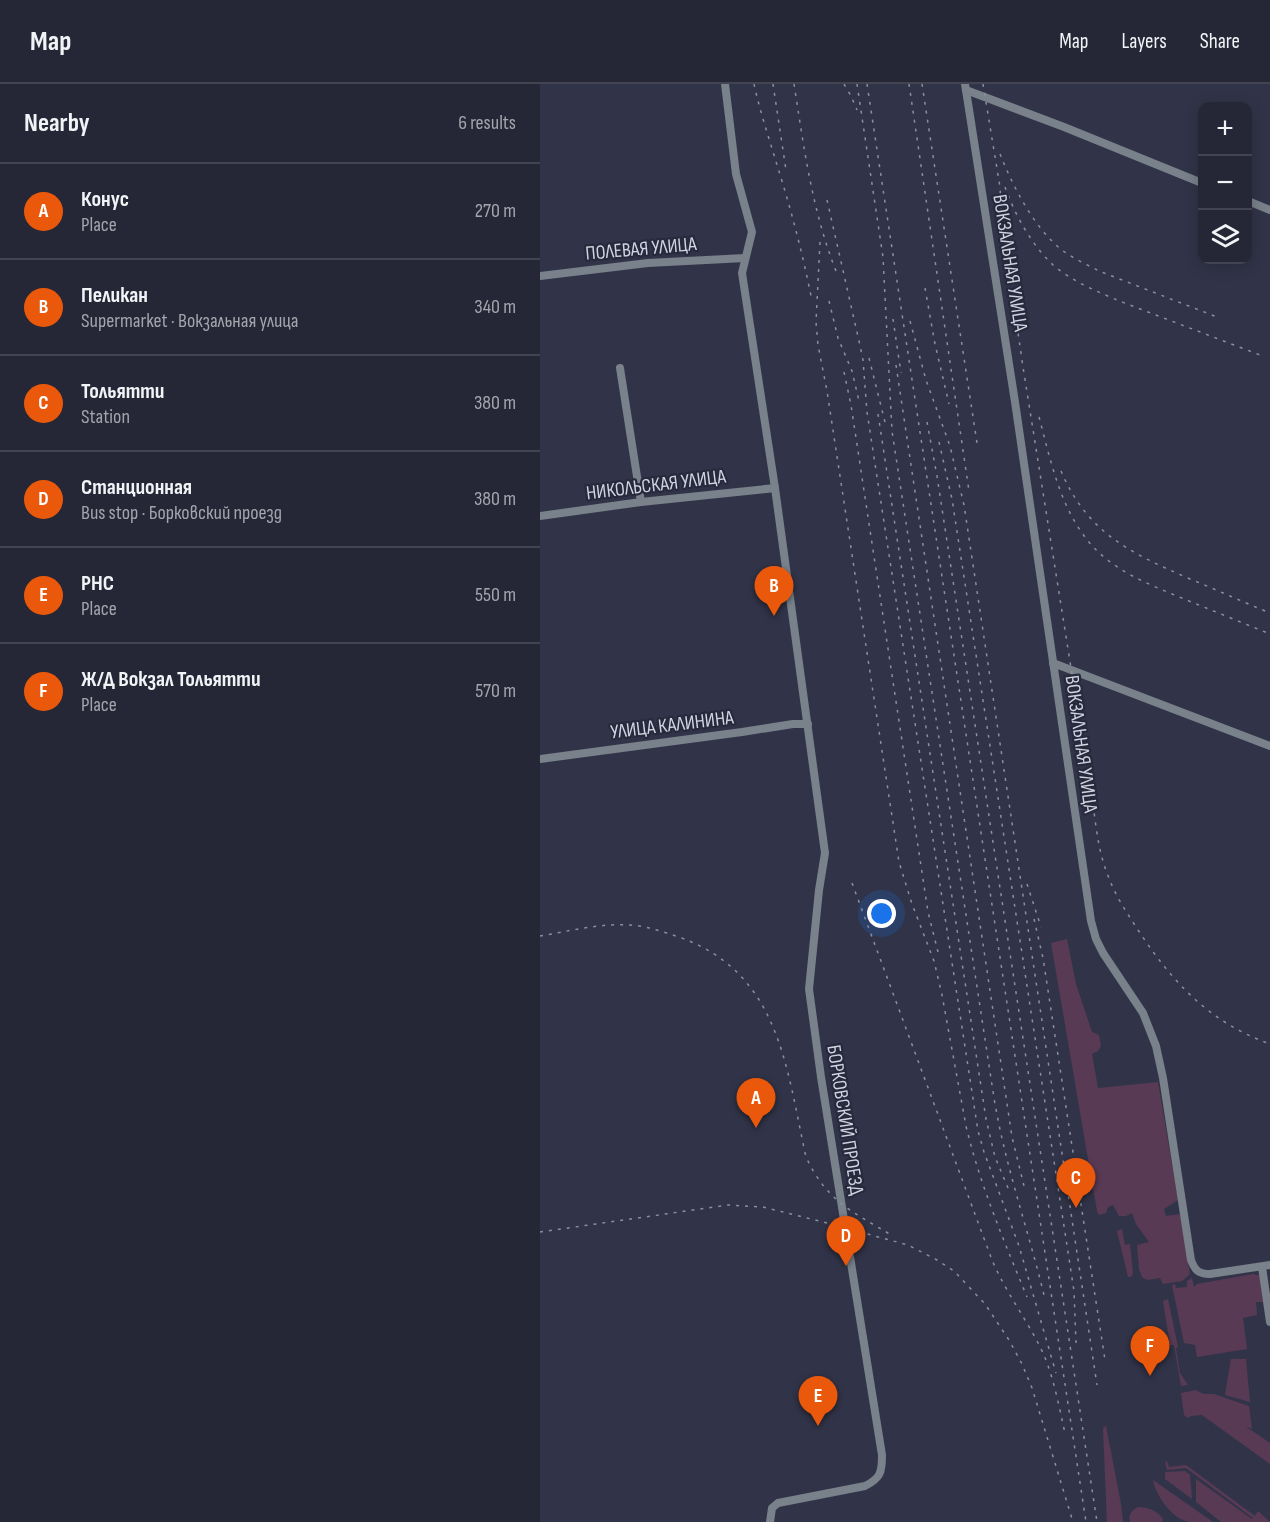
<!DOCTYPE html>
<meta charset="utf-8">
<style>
:root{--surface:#252736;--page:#313342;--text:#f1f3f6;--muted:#a3a5ad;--line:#424451;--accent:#ea580c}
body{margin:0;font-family:"Sofia Sans Condensed",sans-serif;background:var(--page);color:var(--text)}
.controls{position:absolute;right:18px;top:18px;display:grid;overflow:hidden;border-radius:12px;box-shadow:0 3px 15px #0003}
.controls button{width:54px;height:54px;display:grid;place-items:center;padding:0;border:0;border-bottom:2px solid var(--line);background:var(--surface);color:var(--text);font:30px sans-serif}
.you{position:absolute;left:342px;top:830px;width:21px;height:21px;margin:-15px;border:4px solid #fff;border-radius:50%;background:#1a73e8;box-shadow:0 0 0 9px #1a73e833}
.badge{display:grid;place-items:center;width:39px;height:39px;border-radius:50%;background:var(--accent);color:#fff;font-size:20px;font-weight:700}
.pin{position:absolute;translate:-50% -50px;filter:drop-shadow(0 2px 3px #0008)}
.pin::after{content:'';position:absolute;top:32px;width:21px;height:18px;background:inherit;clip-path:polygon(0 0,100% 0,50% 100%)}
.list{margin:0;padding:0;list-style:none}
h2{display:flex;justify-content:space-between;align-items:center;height:78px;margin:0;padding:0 24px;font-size:26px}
h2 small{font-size:20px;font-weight:400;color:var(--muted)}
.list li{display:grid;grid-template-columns:39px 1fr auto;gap:18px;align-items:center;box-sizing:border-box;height:96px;padding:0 24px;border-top:2px solid var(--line)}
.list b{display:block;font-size:22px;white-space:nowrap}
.list p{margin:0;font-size:20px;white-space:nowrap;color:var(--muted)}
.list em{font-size:20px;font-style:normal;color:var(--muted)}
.icon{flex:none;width:33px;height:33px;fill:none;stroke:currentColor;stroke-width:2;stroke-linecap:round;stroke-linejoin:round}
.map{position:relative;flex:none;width:730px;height:1438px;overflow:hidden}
header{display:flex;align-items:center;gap:36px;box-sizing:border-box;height:84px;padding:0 30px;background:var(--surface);border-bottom:2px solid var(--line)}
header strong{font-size:28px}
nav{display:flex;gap:33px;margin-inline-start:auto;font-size:21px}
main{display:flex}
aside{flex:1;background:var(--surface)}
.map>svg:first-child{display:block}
.green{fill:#583a55}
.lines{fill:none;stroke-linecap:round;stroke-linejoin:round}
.minor{stroke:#79818a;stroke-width:8}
.rail{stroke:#8c8f9f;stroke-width:1.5;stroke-dasharray:3 6;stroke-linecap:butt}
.labels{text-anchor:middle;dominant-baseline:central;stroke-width:4.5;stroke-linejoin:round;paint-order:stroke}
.street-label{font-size:20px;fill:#d1d4e0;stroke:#272a3d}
</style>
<header>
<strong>Map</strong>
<nav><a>Map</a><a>Layers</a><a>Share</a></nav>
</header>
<main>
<aside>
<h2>Nearby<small>6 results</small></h2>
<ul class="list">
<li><span class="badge">A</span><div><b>Конус</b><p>Place</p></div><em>270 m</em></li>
<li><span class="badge">B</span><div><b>Пеликан</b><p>Supermarket · Вокзальная улица</p></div><em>340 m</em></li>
<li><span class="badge">C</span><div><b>Тольятти</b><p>Station</p></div><em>380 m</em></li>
<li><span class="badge">D</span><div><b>Станционная</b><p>Bus stop · Борковский проезд</p></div><em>380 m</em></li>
<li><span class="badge">E</span><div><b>РНС</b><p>Place</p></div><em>550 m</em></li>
<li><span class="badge">F</span><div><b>Ж/Д Вокзал Тольятти</b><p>Place</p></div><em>570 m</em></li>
</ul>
</aside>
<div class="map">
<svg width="730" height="1438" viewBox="0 0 730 1438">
<rect width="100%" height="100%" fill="#313448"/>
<g class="green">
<polygon points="527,855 536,900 552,948 559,951 561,962 558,967 552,970 558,1004 618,998 638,1116 624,1125 626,1132 640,1130 650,1190 642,1197 623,1200 620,1194 607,1196 602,1193 599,1185 597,1161 609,1158 596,1140 592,1129 586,1132 579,1132 573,1121 568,1123 566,1129 559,1131 557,1127 511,859"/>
<polygon points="582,1145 585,1161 590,1160 593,1189 591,1193 588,1193 577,1147"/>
<polygon points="713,1190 720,1192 723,1218 716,1218 717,1231 703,1234 707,1265 657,1273 655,1261 644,1259 632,1201 635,1200 636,1204 647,1203 647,1197 652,1194 654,1203 657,1200"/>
<polygon points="628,1215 638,1263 636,1264 640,1289 648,1301 641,1302 634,1261 630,1261 623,1217"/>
<polygon points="691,1275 706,1275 710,1318 685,1311"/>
<polygon points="656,1306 663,1310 674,1310 709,1322 712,1345 705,1342 730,1359 730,1380 662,1331 651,1332 648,1334 644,1331 641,1309"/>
<polygon points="566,1342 581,1420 583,1438 567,1438 563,1344"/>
<polygon points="627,1377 629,1383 646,1381 715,1432 718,1427 730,1438 681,1438 656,1418 656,1395 712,1435 713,1434 646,1384 627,1386 625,1378"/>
<polygon points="645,1387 650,1391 652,1415 625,1395 625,1388"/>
<path d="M613 1396 673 1438C665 1438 656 1438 649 1438 632 1435 616 1412 613 1396Z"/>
<path d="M598 1423C608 1423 618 1427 623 1435L622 1438H590C588 1430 592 1426 598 1423Z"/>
</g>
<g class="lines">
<g class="minor">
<path d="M185 0 196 90 212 148 202 189 235 404 285 769 279 806 269 905 281 993 342 1371C342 1388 341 1394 325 1402L238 1419 232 1424 230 1438"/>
<path d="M425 0 475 318 551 837 556 855 563 869 603 929 616 962 623 994 651 1176C655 1187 659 1190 670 1190L730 1181"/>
<polyline points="426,6 524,43 662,99"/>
<polyline points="708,117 730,126"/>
<polyline points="0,192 108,179 205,174"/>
<polyline points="80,284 101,418"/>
<polyline points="0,432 101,418 235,404"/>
<polyline points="513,579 730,662"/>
<polyline points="0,675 202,648 253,640 268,640"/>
<polyline points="722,1183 730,1238"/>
</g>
<g class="rail">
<path d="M214 0C220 28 229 54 237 81 251 125 263 171 272 217"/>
<polyline points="233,0 246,86"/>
<path d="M254 0C264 64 272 126 296 187"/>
<polyline points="304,0 311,12 317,26"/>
<path d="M317 0 343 173 352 347 454 1014C465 1081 488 1145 504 1211"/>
<polyline points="327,0 546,1438"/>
<polyline points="369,0 429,407"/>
<polyline points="382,0 437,359"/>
<path d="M443 0 460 103 462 139 483 283 554 728C557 751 560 773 569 794 576 813 587 829 598 846 633 899 669 938 730 960"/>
<path d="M460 70C473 102 490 136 515 160 527 172 544 179 559 187L677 233"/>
<path d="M465 103C475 131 491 160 513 181 533 198 558 208 582 218L720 271"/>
<polyline points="287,116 319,257 323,276 327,328 438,1047 444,1068 479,1162 516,1289"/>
<path d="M280 158 276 238 278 261 287 307 359 778 372 820 394 877 402 911 426 1042C440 1101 464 1157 487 1213"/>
<polyline points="385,204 395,260 409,320"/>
<polyline points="289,217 298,254 312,287 319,317"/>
<polyline points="353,235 361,289"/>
<polyline points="370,237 386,296 410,362 424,421 557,1301"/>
<polyline points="329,274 345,338"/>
<polyline points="356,281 472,1053 484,1102"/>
<polyline points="304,288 311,321 388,828 398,868"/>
<polyline points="338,330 446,1035 455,1073 468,1104"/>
<path d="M499 333C510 374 519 419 545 453 570 487 611 501 649 517 676 528 703 539 730 550"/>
<polyline points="387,338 397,392 557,1438"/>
<polyline points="399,358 412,415 534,1207 536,1259"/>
<path d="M521 387C548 450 591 469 650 495 677 506 703 518 730 529"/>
<path d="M312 799 452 1176C466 1209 488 1237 503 1269 514 1294 519 1323 525 1349"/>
<polyline points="487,800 501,843"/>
<polyline points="494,835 503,874 565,1276"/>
<path d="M0 852C30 847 60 839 90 841 107 842 123 848 139 853 240 889 246 983 266 1073 287 1118 313 1128 353 1152"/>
<polyline points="0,1148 188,1121 223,1123 283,1138 368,1161 397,1176 414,1187 445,1220 469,1256 482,1280 492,1304 533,1438"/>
</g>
</g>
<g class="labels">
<g class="street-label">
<text transform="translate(101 165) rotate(-5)">ПОЛЕВАЯ УЛИЦА</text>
<text transform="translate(470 179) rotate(81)">ВОКЗАЛЬНАЯ УЛИЦА</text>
<text transform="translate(116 401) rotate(-7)">НИКОЛЬСКАЯ УЛИЦА</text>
<text transform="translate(132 641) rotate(-7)">УЛИЦА КАЛИНИНА</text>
<text transform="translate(541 660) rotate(82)">ВОКЗАЛЬНАЯ УЛИЦА</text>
<text transform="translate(305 1036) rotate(81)">БОРКОВСКИЙ ПРОЕЗД</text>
</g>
</g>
</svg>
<div class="controls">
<button>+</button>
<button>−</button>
<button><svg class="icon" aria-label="layers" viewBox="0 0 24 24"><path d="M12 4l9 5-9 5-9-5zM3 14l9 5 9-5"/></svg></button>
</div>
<div class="you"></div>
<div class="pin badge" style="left:216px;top:1044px">A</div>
<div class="pin badge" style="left:234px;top:532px">B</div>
<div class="pin badge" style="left:536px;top:1124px">C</div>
<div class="pin badge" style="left:306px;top:1182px">D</div>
<div class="pin badge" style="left:278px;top:1342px">E</div>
<div class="pin badge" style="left:610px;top:1292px">F</div>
</div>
</main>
